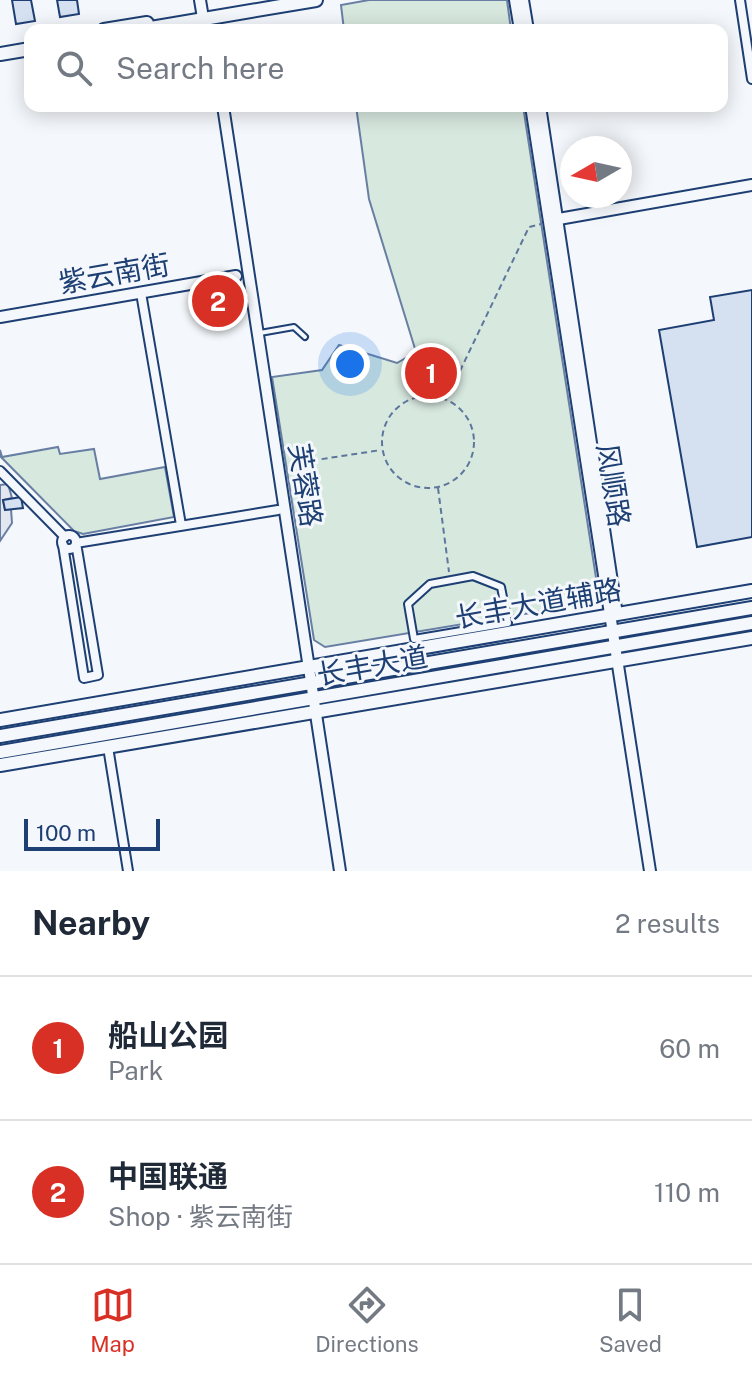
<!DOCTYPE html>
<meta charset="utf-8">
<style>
:root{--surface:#fff;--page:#f2f2f3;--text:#1f2937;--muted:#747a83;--line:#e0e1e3;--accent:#d93025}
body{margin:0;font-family:"Public Sans","Noto Sans SC",sans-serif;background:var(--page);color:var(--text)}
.compass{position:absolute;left:560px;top:136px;width:72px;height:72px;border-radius:50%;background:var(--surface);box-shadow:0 4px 20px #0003;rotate:261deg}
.scale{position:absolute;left:24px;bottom:20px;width:136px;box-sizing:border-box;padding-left:8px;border:4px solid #1d3f73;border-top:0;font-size:22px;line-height:28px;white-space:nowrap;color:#1d3f73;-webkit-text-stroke:6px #f4f7fb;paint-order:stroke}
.you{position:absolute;left:350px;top:364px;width:28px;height:28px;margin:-20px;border:6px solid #fff;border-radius:50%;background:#1a73e8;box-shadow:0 0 0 12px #1a73e833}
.badge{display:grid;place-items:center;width:52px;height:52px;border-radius:50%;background:var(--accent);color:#fff;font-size:26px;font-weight:700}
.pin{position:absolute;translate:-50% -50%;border:4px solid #fff;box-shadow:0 2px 8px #0006}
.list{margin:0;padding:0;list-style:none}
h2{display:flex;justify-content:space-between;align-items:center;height:104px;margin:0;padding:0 32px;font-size:34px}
h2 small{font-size:26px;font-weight:400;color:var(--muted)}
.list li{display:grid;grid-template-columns:52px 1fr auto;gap:24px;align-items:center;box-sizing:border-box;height:144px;padding:0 32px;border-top:2px solid var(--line)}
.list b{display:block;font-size:30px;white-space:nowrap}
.list p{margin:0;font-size:26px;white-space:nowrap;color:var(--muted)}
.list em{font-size:26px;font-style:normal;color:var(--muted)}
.icon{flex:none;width:44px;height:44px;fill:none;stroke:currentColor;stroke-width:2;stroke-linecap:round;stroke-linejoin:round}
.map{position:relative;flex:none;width:752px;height:871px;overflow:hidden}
.search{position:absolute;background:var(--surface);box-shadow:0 4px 20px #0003;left:24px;right:24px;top:24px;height:88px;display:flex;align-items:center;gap:20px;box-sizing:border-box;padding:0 28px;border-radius:16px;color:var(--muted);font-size:30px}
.sheet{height:392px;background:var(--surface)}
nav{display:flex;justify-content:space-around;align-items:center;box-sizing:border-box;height:112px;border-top:2px solid var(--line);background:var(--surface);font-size:22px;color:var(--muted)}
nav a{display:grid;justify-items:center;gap:4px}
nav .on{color:var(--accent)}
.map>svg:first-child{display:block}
.green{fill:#d7e8df;stroke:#687fa3;stroke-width:2}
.parking{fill:#e3e8f0;stroke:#687fa3;stroke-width:2}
.building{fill:#d5e0f0;stroke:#1d3f73;stroke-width:2}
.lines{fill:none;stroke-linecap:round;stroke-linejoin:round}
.service-casing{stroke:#1d3f73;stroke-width:8}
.pedestrian-casing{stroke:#1d3f73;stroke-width:10}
.minor-casing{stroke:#1d3f73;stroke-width:12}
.tertiary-casing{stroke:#1d3f73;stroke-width:14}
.secondary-casing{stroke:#1d3f73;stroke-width:16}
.primary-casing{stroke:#1d3f73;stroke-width:16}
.path{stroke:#5e769c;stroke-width:2;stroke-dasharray:6 4;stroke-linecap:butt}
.service{stroke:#f4f7fb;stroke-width:4}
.pedestrian{stroke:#f4f7fb;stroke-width:6}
.minor{stroke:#f4f7fb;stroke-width:8}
.tertiary{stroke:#f4f7fb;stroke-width:10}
.secondary{stroke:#f4f7fb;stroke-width:12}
.primary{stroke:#f4f7fb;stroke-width:12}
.labels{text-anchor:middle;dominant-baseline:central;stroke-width:6;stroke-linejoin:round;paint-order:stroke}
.street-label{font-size:28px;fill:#1d3f73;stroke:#f4f7fb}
</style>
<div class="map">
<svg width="752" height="871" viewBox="0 0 752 871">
<rect width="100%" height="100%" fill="#f4f7fb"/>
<g class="green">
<polygon points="369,0 507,0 511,30 344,30 341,5"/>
<polygon points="356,106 523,106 599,597 596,602 325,647 314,640 272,377 322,370 339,345 397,363 416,352 369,199"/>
<polygon points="58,447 60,454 94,449 100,479 165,467 174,517 83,534 74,531 0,456 0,450 2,457"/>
</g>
<polygon class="parking" points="8,484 12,498 3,500 5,510 11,509 12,523 0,541 0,485"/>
<g class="building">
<polygon points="12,0 31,0 35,21 16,24"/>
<polygon points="57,0 77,0 79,14 60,17"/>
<polygon points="752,290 752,537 697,547 659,330 714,320 710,297"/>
<polygon points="21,497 23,508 5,510 3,500"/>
</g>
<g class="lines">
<defs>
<polyline id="service" points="260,333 294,327 305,337"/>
<polygon id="pedestrian" points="473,576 501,587 508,623 414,639 408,604 430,584"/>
<g id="minor">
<polyline points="740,0 752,79"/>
<polyline points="141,293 181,525"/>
<polyline points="0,471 65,537"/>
<circle cx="69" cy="542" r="7"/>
<polyline points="63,545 84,678 98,675 76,543 278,510"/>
<polyline points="108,747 128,871"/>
</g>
<g id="tertiary">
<polyline points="200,0 205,30"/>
<polyline points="515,0 520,30"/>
<polyline points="523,0 528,30"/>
<polyline points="223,106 340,871"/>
<polyline points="531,106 650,871"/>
<polyline points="540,106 616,608"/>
<polyline points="553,220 752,185"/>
<polyline points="0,317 236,276"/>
</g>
<g id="secondary">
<polyline points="104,30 147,23"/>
<polyline points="139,30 316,0"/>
<polyline points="0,54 30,49"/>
<polyline points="0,720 752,591"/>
<polyline points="0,765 752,638"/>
</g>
<g id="primary">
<polyline points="0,736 752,608"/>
<polyline points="0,752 752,623"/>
</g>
</defs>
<use href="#service" class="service-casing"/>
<use href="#pedestrian" class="pedestrian-casing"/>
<use href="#minor" class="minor-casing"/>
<use href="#tertiary" class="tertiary-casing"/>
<use href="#secondary" class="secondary-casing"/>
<use href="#primary" class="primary-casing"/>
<g class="path">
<circle cx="428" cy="442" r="46"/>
<polyline points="447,398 529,227 541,224"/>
<polyline points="287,451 311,451 316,460 381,450"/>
<polyline points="290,479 313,472 316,460"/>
<polyline points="438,488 449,572"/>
</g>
<use href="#service" class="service"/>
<use href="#pedestrian" class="pedestrian"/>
<use href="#minor" class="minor"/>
<use href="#tertiary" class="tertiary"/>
<use href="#secondary" class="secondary"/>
<use href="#primary" class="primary"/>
</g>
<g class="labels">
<g class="street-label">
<text transform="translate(114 273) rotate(-10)">紫云南街</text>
<text transform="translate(306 485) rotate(81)">芙蓉路</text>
<text transform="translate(614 485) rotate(81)">风顺路</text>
<text transform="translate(538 603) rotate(-10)">长丰大道辅路</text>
<text transform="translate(372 665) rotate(-10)">长丰大道</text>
</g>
</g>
</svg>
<svg class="compass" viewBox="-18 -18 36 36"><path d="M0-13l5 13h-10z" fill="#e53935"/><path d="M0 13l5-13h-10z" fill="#747a83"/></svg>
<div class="scale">100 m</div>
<div class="you"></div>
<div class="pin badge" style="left:431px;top:373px">1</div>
<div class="pin badge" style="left:218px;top:301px">2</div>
<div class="search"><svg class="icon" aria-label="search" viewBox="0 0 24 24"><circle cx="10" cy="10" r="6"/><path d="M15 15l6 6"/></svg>Search here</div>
</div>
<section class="sheet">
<h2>Nearby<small>2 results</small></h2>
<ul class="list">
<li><span class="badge">1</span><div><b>船山公园</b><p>Park</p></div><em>60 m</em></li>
<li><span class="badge">2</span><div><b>中国联通</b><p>Shop · 紫云南街</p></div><em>110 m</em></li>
</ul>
</section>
<nav>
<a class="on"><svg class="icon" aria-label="map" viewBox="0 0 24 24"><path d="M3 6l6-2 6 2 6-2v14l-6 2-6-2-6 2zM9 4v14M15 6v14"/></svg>Map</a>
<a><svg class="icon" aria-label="directions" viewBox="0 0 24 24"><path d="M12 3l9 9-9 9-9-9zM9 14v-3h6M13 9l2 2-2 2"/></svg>Directions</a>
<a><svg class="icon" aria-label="saved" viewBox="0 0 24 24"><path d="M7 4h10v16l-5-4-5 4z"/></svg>Saved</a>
</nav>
